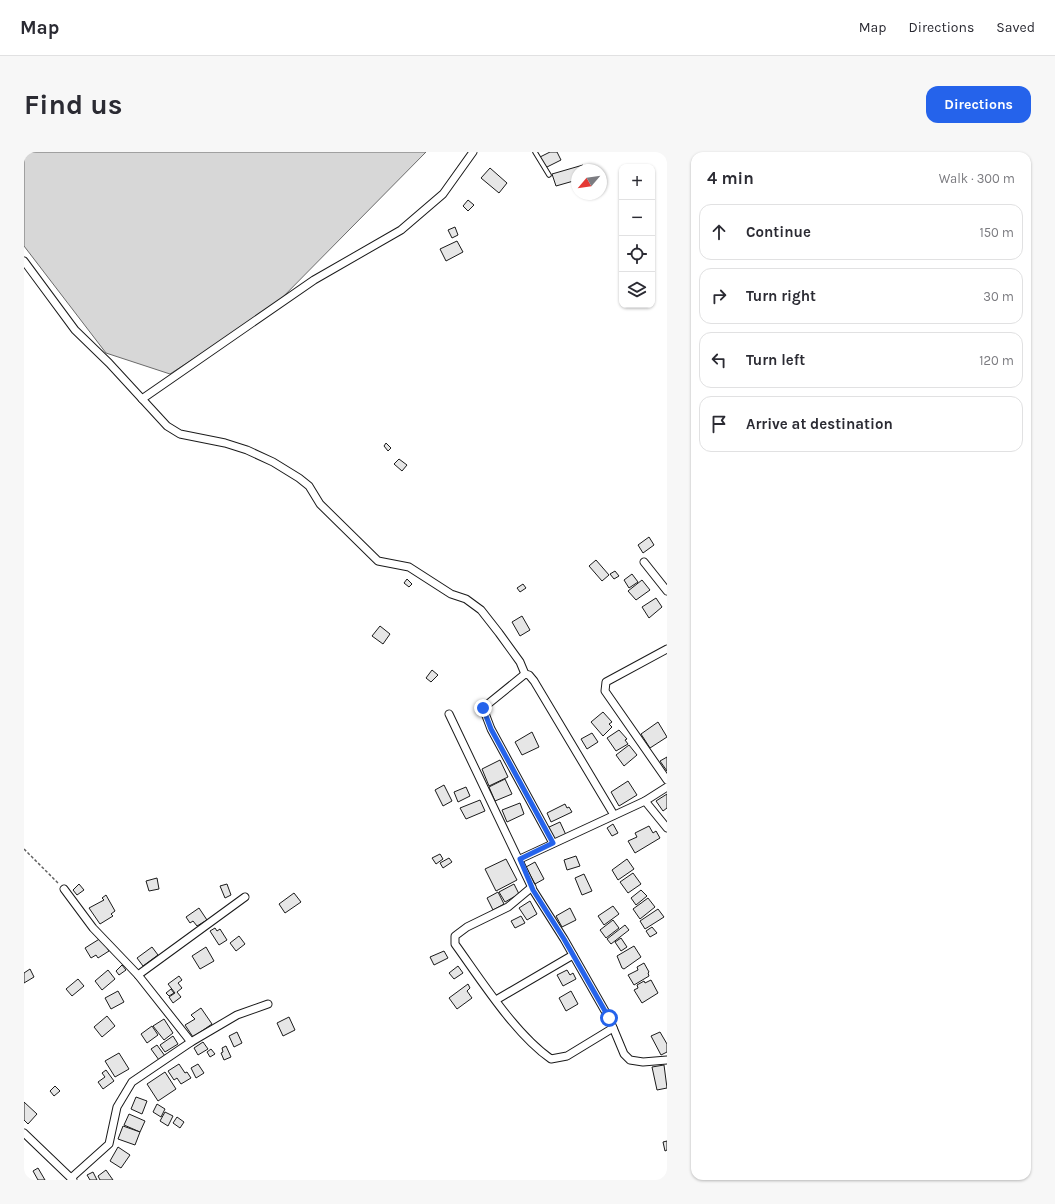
<!DOCTYPE html>
<meta charset="utf-8">
<style>
:root{--surface:#fff;--page:#f7f7f7;--text:#2b2b33;--muted:#7c7c81;--line:#e1e1e2;--accent:#2563eb}
body{margin:0;font-family:Karla,sans-serif;background:var(--page);color:var(--text)}
.controls{position:absolute;right:12px;top:12px;display:grid;overflow:hidden;border-radius:8px;box-shadow:0 1px 3px #0004}
.controls button{width:36px;height:36px;display:grid;place-items:center;padding:0;border:0;border-bottom:1px solid var(--line);background:var(--surface);color:var(--text);font:20px sans-serif}
.compass{position:absolute;left:547px;top:12px;width:36px;height:36px;border-radius:50%;background:var(--surface);box-shadow:0 1px 3px #0004;rotate:241deg}
.stop{position:absolute;width:12px;height:12px;margin:-9px;border:3px solid #2563eb;border-radius:50%;background:#fff}
.stop.end{background:#2563eb;border-color:#fff;box-shadow:0 1px 4px #0008}
.list{margin:0;padding:0;list-style:none}
h2{display:flex;justify-content:space-between;align-items:center;height:52px;margin:0;padding:0 16px;font-size:17px}
h2 small{font-size:13px;font-weight:400;color:var(--muted)}
.list li{display:grid;grid-template-columns:26px 1fr auto;gap:12px;align-items:center;box-sizing:border-box;height:56px;margin:0 8px 8px;padding:0 8px;border:1px solid var(--line);border-radius:12px}
.list b{display:block;font-size:15px;white-space:nowrap}
.list em{font-size:13px;font-style:normal;color:var(--muted)}
.icon{flex:none;width:22px;height:22px;fill:none;stroke:currentColor;stroke-width:2;stroke-linecap:round;stroke-linejoin:round}
.map{position:relative;flex:none;width:643px;height:1028px;overflow:hidden;border-radius:12px}
header{display:flex;align-items:center;gap:24px;box-sizing:border-box;height:56px;padding:0 20px;background:var(--surface);border-bottom:1px solid var(--line)}
header strong{font-size:19px}
nav{display:flex;gap:22px;margin-inline-start:auto;font-size:14px}
.intro{display:flex;align-items:center;justify-content:space-between;box-sizing:border-box;height:96px;padding:0 24px}
h1{margin:0;font-size:28px}
.button{padding:10px 18px;border-radius:12px;background:var(--accent);color:#fff;font-size:14px;font-weight:700}
main{display:flex;gap:24px;padding:0 24px}
aside{flex:1;background:var(--surface);border-radius:12px;box-shadow:0 1px 3px #0004}
.map>svg:first-child{display:block}
.water{fill:#d7d7d7;stroke:#6a6a6a}
.building{fill:#e6e6e6;stroke:#1a1a1a}
.lines{fill:none;stroke-linecap:round;stroke-linejoin:round}
.service-casing{stroke:#1a1a1a;stroke-width:5.5}
.minor-casing{stroke:#1a1a1a;stroke-width:9}
.path{stroke:#5f5f5f;stroke-width:1.5;stroke-dasharray:3 2;stroke-linecap:butt}
.service{stroke:#fff;stroke-width:3.5}
.minor{stroke:#fff;stroke-width:7}
.route{stroke:#2563eb;stroke-width:5}
</style>
<header>
<strong>Map</strong>
<nav><a>Map</a><a>Directions</a><a>Saved</a></nav>
</header>
<div class="intro"><h1>Find us</h1><a class="button">Directions</a></div>
<main>
<div class="map">
<svg width="643" height="1028" viewBox="0 0 643 1028">
<rect width="100%" height="100%" fill="#fff"/>
<polygon class="water" points="0,0 402,0 248,156 146,222 82,201 0,94"/>
<g class="building">
<polygon points="526,0 533,0 537,8 521,16 516,5"/>
<polygon points="559,13 561,18 553,18 553,28 532,34 528,22"/>
<polygon points="466,16 483,31 475,41 457,26"/>
<polygon points="444,48 450,53 444,59 439,54"/>
<polygon points="431,75 434,83 428,86 424,78"/>
<polygon points="433,89 439,100 422,109 416,97"/>
<polygon points="362,291 367,296 364,299 360,294"/>
<polygon points="375,307 383,313 378,319 370,312"/>
<polygon points="625,385 630,393 619,401 614,393"/>
<polygon points="572,408 585,423 578,429 565,414"/>
<polygon points="591,419 595,424 590,427 586,422"/>
<polygon points="608,422 614,430 605,436 600,428"/>
<polygon points="383,427 388,432 385,435 380,431"/>
<polygon points="618,428 626,438 612,448 604,439"/>
<polygon points="499,432 502,436 496,440 493,436"/>
<polygon points="632,446 638,455 625,466 618,455"/>
<polygon points="498,464 506,478 496,484 488,470"/>
<polygon points="356,474 366,482 359,492 348,484"/>
<polygon points="408,518 414,523 407,530 402,526"/>
<polygon points="579,560 588,570 585,572 588,575 579,584 567,570"/>
<polygon points="634,570 643,585 626,596 617,582"/>
<polygon points="595,578 603,587 601,588 604,592 592,599 583,586"/>
<polygon points="508,580 515,595 498,603 491,590"/>
<polygon points="568,581 574,590 563,597 557,587"/>
<polygon points="605,593 613,603 600,614 592,603"/>
<polygon points="643,605 643,619 636,609"/>
<polygon points="476,608 484,625 465,634 458,617"/>
<polygon points="481,627 488,642 471,649 465,635"/>
<polygon points="604,629 613,643 595,654 587,640"/>
<polygon points="420,633 428,649 419,654 411,638"/>
<polygon points="442,635 446,644 434,650 430,640"/>
<polygon points="643,642 643,656 639,659 632,649"/>
<polygon points="456,648 461,659 442,667 436,656"/>
<polygon points="496,651 500,662 483,670 478,658"/>
<polygon points="541,652 543,656 545,655 548,660 527,670 523,661"/>
<polygon points="536,670 542,683 529,689 523,676"/>
<polygon points="589,672 594,681 588,684 583,676"/>
<polygon points="625,674 629,681 632,679 636,686 611,701 604,689 613,685 611,681"/>
<polygon points="416,702 419,707 412,712 408,706"/>
<polygon points="552,704 556,714 543,718 540,708"/>
<polygon points="425,706 428,710 419,716 416,711"/>
<polygon points="482,707 493,728 472,739 461,717"/>
<polygon points="603,707 610,717 594,728 588,718"/>
<polygon points="511,710 520,727 511,732 502,715"/>
<polygon points="609,721 617,732 604,741 596,730"/>
<polygon points="560,722 568,739 558,743 551,726"/>
<polygon points="133,726 135,737 125,739 122,729"/>
<polygon points="55,732 60,738 53,743 49,738"/>
<polygon points="203,732 207,743 201,746 196,734"/>
<polygon points="490,732 495,742 481,750 475,740"/>
<polygon points="617,738 623,744 612,753 607,746"/>
<polygon points="474,740 480,752 469,758 463,746"/>
<polygon points="270,741 277,750 261,761 255,752"/>
<polygon points="82,743 91,759 87,762 89,764 76,772 65,756 80,748 78,746"/>
<polygon points="624,746 631,755 616,767 609,757"/>
<polygon points="506,749 513,762 503,768 495,756"/>
<polygon points="589,754 595,762 580,773 574,764"/>
<polygon points="175,756 183,768 173,774 169,769 166,771 162,765"/>
<polygon points="546,756 552,768 538,775 532,764"/>
<polygon points="634,757 640,765 621,777 616,769"/>
<polygon points="497,764 501,771 491,776 487,769"/>
<polygon points="589,768 595,776 582,786 576,778"/>
<polygon points="601,773 605,778 587,792 583,787"/>
<polygon points="628,775 633,781 626,785 622,779"/>
<polygon points="191,776 193,779 196,777 203,788 195,793 186,779"/>
<polygon points="215,784 221,792 212,799 206,791"/>
<polygon points="77,786 85,799 74,806 72,803 67,806 61,796"/>
<polygon points="597,786 603,795 597,799 591,790"/>
<polygon points="610,794 617,805 600,817 598,816 593,804"/>
<polygon points="128,795 134,803 119,814 113,806"/>
<polygon points="182,795 190,809 176,817 168,804"/>
<polygon points="420,799 424,806 410,813 406,805"/>
<polygon points="620,811 625,820 624,821 625,824 610,833 604,823 614,818 613,815"/>
<polygon points="98,813 102,818 95,823 92,819"/>
<polygon points="434,814 439,821 430,827 425,821"/>
<polygon points="6,817 10,825 0,831 0,821"/>
<polygon points="84,818 91,827 78,838 71,829"/>
<polygon points="543,818 546,823 549,821 552,827 539,834 533,823"/>
<polygon points="155,824 158,828 154,831 158,836 153,840 157,845 149,851 145,845 151,841 144,832"/>
<polygon points="54,827 60,834 48,844 42,837"/>
<polygon points="627,828 634,841 618,851 610,838 614,836 613,833 620,829 621,831"/>
<polygon points="444,832 446,836 443,839 448,846 433,857 425,846"/>
<polygon points="147,837 150,841 145,844 142,841"/>
<polygon points="94,839 100,850 87,857 81,846"/>
<polygon points="547,839 554,852 542,859 535,846"/>
<polygon points="177,856 188,872 169,885 161,873 171,867 167,863"/>
<polygon points="83,864 91,874 78,885 70,875"/>
<polygon points="265,865 271,878 259,884 253,871"/>
<polygon points="140,867 149,881 140,888 129,874"/>
<polygon points="128,874 134,883 123,891 117,882"/>
<polygon points="213,880 218,891 210,895 205,884"/>
<polygon points="636,880 643,892 643,900 637,903 627,884"/>
<polygon points="149,884 154,892 141,900 136,893"/>
<polygon points="179,890 184,897 174,903 170,896"/>
<polygon points="133,893 141,904 135,908 127,897"/>
<polygon points="202,894 207,905 200,908 197,901 199,900 198,896"/>
<polygon points="187,897 191,902 186,905 183,900"/>
<polygon points="95,901 105,917 91,925 81,909"/>
<polygon points="155,912 161,921 163,920 167,926 157,932 153,926 150,928 144,919"/>
<polygon points="174,912 180,921 172,926 167,916"/>
<polygon points="640,913 643,936 633,938 628,915"/>
<polygon points="82,918 90,929 79,937 74,930 81,925 78,921"/>
<polygon points="141,920 152,937 134,949 123,932"/>
<polygon points="31,934 36,939 30,944 26,939"/>
<polygon points="112,945 123,949 118,962 107,957"/>
<polygon points="0,950 13,962 4,972 0,968"/>
<polygon points="133,952 141,957 137,965 129,960"/>
<polygon points="141,960 149,964 144,974 136,969"/>
<polygon points="105,962 121,969 116,980 100,973"/>
<polygon points="153,965 160,970 156,976 149,971"/>
<polygon points="99,974 116,980 111,993 94,987"/>
<polygon points="643,989 643,998 641,999 639,990"/>
<polygon points="94,995 106,1003 97,1016 86,1009"/>
<polygon points="14,1016 21,1028 14,1028 9,1019"/>
<polygon points="82,1018 89,1028 76,1028 74,1024"/>
<polygon points="69,1020 73,1028 66,1028 63,1023"/>
</g>
<g class="lines">
<defs>
<polyline id="service" points="511,0 525,23"/>
<g id="minor">
<polyline points="0,109 51,178 85,211 143,274 156,282 201,291 223,298 249,310 275,326 285,334 296,352 354,409 385,415 427,442 442,447 457,458 475,481 496,510 501,522"/>
<polyline points="118,247 290,128 377,78 419,42 449,0"/>
<polyline points="620,410 643,439"/>
<polyline points="643,497 582,530 581,539 643,628"/>
<polyline points="425,562 509,738 540,787 585,866 600,902 606,908 619,910 643,908"/>
<polyline points="621,649 643,635"/>
<polyline points="529,691 467,577 459,556 501,522 505,523 510,529 590,663"/>
<polyline points="496,707 621,649 643,676"/>
<path d="M508 735 484 755 443 775 431 784V792C457 828 491 882 527 907L543 904 589 876"/>
<polyline points="40,737 69,776 114,823 167,890"/>
<polyline points="114,823 221,745"/>
<polyline points="472,848 549,803"/>
<polyline points="0,981 49,1028"/>
<polyline points="47,1026 85,992 93,955 108,930 167,890 213,863 244,852"/>
</g>
</defs>
<use href="#service" class="service-casing"/>
<use href="#minor" class="minor-casing"/>
<polyline class="path" points="0,697 35,732"/>
<use href="#service" class="service"/>
<use href="#minor" class="minor"/>
</g>
<g class="lines">
<polyline class="route" points="459,556 467,577 529,691 496,707 509,738 540,787 585,866"/>
</g>
</svg>
<div class="controls">
<button>+</button>
<button>−</button>
<button><svg class="icon" aria-label="locate" viewBox="0 0 24 24"><circle cx="12" cy="12" r="6"/><path d="M12 2v4M12 18v4M2 12h4M18 12h4"/></svg></button>
<button><svg class="icon" aria-label="layers" viewBox="0 0 24 24"><path d="M12 4l9 5-9 5-9-5zM3 14l9 5 9-5"/></svg></button>
</div>
<svg class="compass" viewBox="-18 -18 36 36"><path d="M0-13l5 13h-10z" fill="#e53935"/><path d="M0 13l5-13h-10z" fill="#7c7c81"/></svg>
<div class="stop" style="left:585px;top:866px"></div>
<div class="stop end" style="left:459px;top:556px"></div>
</div>
<aside>
<h2>4 min<small>Walk · 300 m</small></h2>
<ul class="list">
<li><svg class="icon" aria-label="ahead" viewBox="0 0 24 24"><path d="M12 20V5M6 11l6-6 6 6"/></svg><div><b>Continue</b></div><em>150 m</em></li>
<li><svg class="icon" aria-label="right" viewBox="0 0 24 24"><path d="M7 20v-9h11M14 6l5 5-5 5"/></svg><div><b>Turn right</b></div><em>30 m</em></li>
<li><svg class="icon" aria-label="left" viewBox="0 0 24 24"><path d="M17 20v-9H6M10 6l-5 5 5 5"/></svg><div><b>Turn left</b></div><em>120 m</em></li>
<li><svg class="icon" aria-label="arrive" viewBox="0 0 24 24"><path d="M6 21V4h12l-3 4 3 4H6"/></svg><div><b>Arrive at destination</b></div></li>
</ul>
</aside>
</main>
